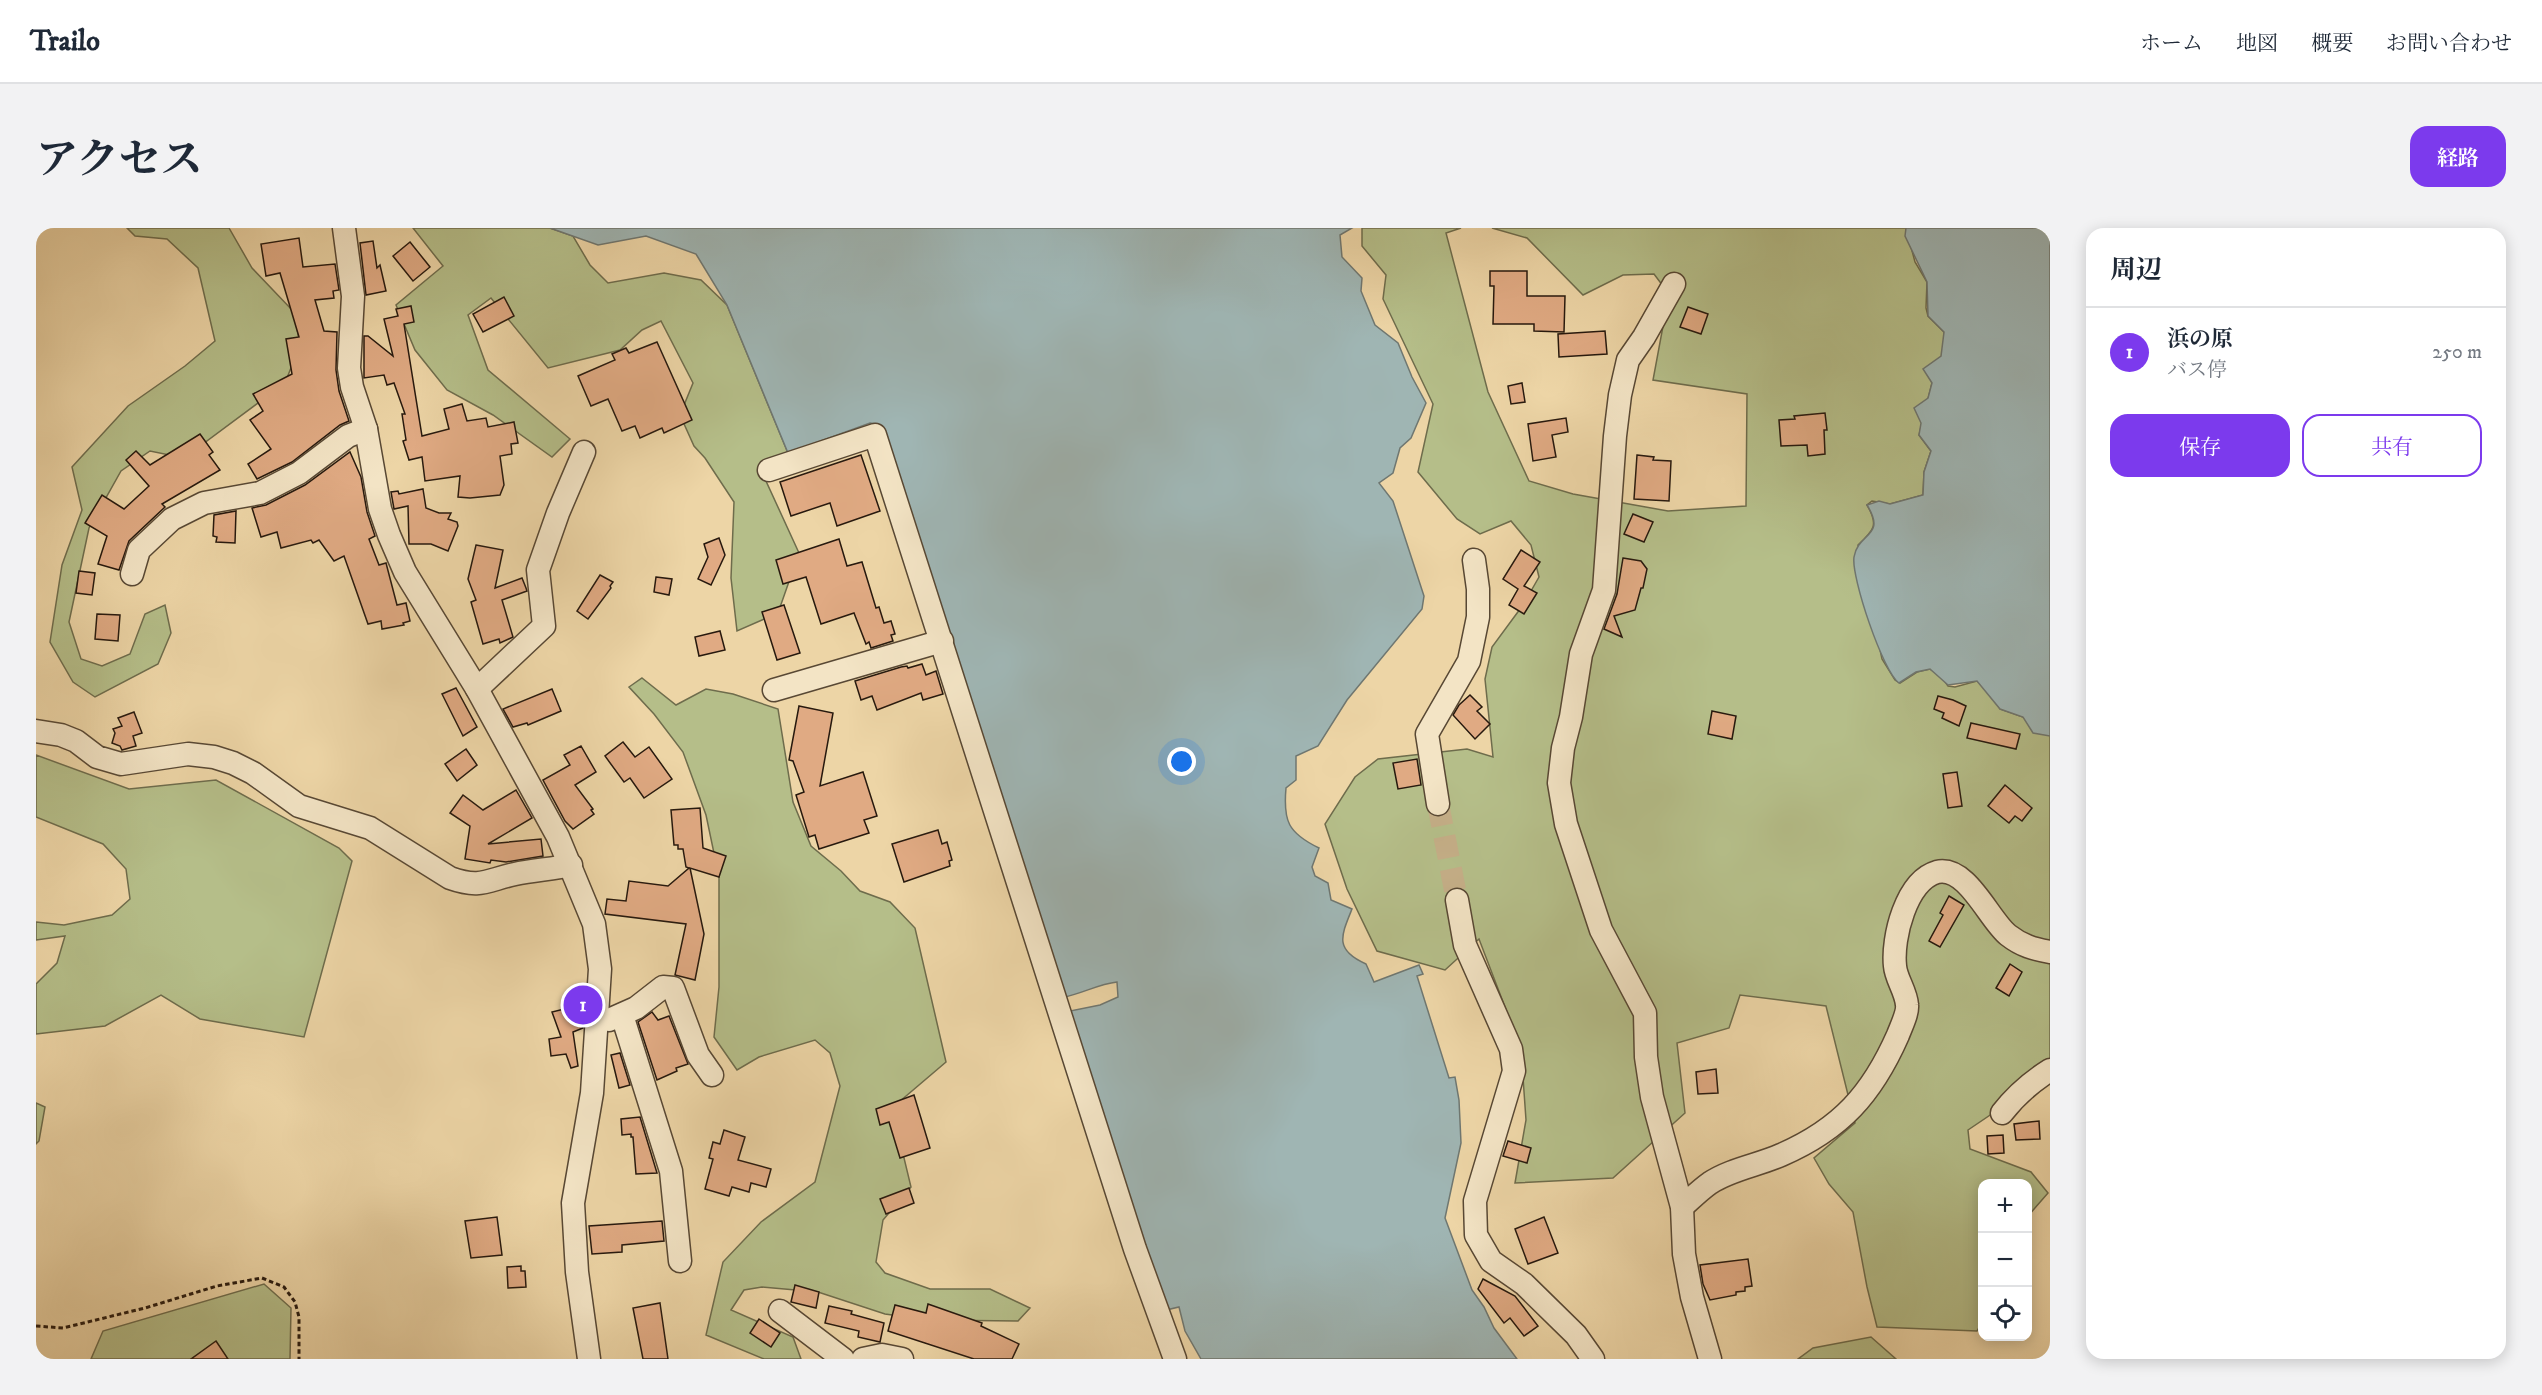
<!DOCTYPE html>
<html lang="ja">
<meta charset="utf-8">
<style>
:root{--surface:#fff;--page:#f2f2f3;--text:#1f2937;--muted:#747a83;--line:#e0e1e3;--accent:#7c3aed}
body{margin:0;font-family:"IM FELL DW Pica","Noto Serif JP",serif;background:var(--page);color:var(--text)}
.controls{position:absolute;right:18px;bottom:18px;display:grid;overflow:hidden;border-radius:12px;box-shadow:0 3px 15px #0003}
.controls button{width:54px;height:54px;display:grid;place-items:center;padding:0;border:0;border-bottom:2px solid var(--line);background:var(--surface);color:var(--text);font:30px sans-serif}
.you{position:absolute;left:1146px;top:534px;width:21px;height:21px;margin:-15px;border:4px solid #fff;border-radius:50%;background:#1a73e8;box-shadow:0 0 0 9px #1a73e833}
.badge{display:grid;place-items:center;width:39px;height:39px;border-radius:50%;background:var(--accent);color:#fff;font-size:20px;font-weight:700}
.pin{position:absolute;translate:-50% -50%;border:3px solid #fff;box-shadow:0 2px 6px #0006}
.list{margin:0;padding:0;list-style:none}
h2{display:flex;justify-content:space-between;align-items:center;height:78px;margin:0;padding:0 24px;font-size:26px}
h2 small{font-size:20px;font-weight:400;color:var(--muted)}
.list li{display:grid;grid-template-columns:39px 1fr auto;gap:18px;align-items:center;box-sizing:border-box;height:90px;padding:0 24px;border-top:2px solid var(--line)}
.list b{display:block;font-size:22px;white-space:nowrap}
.list p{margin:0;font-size:20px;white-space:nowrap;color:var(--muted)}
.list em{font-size:20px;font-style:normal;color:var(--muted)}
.actions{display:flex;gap:12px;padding:18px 24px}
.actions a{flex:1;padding:14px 0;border:2px solid var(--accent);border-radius:18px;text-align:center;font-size:21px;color:var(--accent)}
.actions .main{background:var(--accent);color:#fff}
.icon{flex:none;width:33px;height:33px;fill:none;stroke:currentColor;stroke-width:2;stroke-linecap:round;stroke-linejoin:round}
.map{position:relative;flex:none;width:2014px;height:1131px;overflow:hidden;border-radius:18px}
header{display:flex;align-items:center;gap:36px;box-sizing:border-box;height:84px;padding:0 30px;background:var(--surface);border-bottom:2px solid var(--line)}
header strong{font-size:28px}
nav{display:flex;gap:33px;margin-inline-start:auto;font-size:21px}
.intro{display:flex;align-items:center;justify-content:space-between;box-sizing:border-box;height:144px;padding:0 36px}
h1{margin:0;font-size:42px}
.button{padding:15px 27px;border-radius:18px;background:var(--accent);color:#fff;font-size:21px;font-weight:700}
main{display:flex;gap:36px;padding:0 36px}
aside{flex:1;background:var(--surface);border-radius:18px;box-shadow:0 3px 15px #0003}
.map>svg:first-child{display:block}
.green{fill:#b5be89;stroke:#6e6c4c;stroke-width:1.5}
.water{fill:#9fb5b3;stroke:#6f7771;stroke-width:1.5}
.building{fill:#e0aa83;stroke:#27190e;stroke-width:1.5}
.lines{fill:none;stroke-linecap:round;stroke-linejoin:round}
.minor-tunnel{stroke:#c5af88;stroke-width:22;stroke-dasharray:22 11;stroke-linecap:butt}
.minor-casing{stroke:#584834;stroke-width:25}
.path{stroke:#27190e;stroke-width:3;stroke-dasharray:4.5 3;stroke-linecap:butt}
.minor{stroke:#f3e4c5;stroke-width:22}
</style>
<header>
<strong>Trailo</strong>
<nav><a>ホーム</a><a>地図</a><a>概要</a><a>お問い合わせ</a></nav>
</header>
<div class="intro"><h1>アクセス</h1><a class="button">経路</a></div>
<main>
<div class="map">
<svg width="2014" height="1131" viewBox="0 0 2014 1131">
<rect width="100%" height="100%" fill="#edd5a6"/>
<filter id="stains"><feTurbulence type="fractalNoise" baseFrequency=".00333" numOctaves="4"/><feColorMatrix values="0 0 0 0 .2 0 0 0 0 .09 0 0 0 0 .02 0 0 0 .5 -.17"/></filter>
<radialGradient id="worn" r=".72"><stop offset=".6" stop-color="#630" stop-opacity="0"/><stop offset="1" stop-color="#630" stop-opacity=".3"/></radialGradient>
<g class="green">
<polygon points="91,0 193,0 216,40 258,84 264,117 249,155 148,230 114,223 85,243 53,300 33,394 45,431 66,438 94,426 109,386 129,377 135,405 122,436 59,469 37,454 14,414 26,337 46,282 36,239 92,178 149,138 179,113 162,40 131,11 99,8"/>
<polygon points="377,0 514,0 537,8 554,37 572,55 628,45 665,52 691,77 752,225 730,253 763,325 742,385 701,403 695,350 698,274 669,230 658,218 644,187 657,155 625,93 606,102 584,122 512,140 455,70 432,87 452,142 534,211 516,229 457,187 411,162 379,122 360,77 407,38"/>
<path d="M1326 0H1425L1410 5 1452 164 1493 253 1537 266 1632 283 1710 278 1711 166 1617 152 1633 66 1618 46 1587 47 1547 67 1491 10 1456 0H1870L1879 34 1891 54 1890 80 1892 88 1908 104 1909 119 1896 155 1883 207 1895 223 1888 244 1887 267 1854 276 1836 273 1831 277C1843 297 1838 302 1822 317L1846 431 1859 452 1864 455 1881 444 1894 441 1905 448 1912 458 1919 459 1941 453 1955 465 1964 481 1987 489 2014 508V856L1981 869 1932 902 1934 921 1995 944 2012 965 1992 988V956H1946V1095L1941 1103 1841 1099 1831 1059 1817 984 1793 956 1778 930 1819 895 1790 778 1704 767 1693 800 1641 815 1649 885 1577 950 1479 955 1490 892 1485 821 1443 711 1409 742 1341 723 1311 661 1289 596 1319 549 1342 531 1431 521 1457 529 1449 451 1456 419 1487 377 1503 349 1495 317 1475 293 1444 306 1421 291 1382 244 1397 176 1347 71 1350 47 1326 18Z"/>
<polygon points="606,450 640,477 670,461 697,466 742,481 757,574 775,618 805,643 824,663 854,674 879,700 910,834 856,880 875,959 847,992 840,1034 849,1045 894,1061 954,1061 994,1080 982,1093 892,1092 849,1086 782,1064 726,1059 708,1062 695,1082 757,1109 765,1131 728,1131 670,1107 687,1034 725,994 779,954 804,858 794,825 779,812 723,829 701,842 678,809 683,759 683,649 670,587 647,524 618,486 593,459"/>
<polygon points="0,527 93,561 180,552 303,620 316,633 268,809 164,791 125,767 69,798 0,806 0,756 21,735 29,708 0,712 0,694 28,697 76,687 94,671 90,641 67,616 0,589"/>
<polygon points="0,875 9,879 3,913 0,916"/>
<polygon points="228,1056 255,1080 254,1131 55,1131 67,1103"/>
<polygon points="1835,1109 1860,1131 1762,1131 1777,1120"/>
</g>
<g class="water">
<path d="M514 0H1316L1304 7 1306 29 1326 50 1325 63 1339 97 1362 115 1376 149 1390 175 1375 210 1364 220 1357 245 1343 255 1357 273 1388 368 1386 381 1311 472 1282 518 1260 528V552L1250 560C1247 593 1252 605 1283 620L1276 639 1279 648 1292 655 1295 672 1316 681C1305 708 1298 722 1330 736L1338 754 1383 737 1387 746 1381 748 1413 850 1419 849 1423 872 1425 915 1409 990 1436 1062 1448 1079 1458 1100 1481 1131H1165L1149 1103 1143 1079 1130 1082 1034 783 1064 777 1082 769 1081 754C1063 756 1047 765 1029 769L840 196 834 195 752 225 691 77 660 26 610 8 562 17Z"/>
<path d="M1870 0H2014V508L1997 505 1987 489 1964 481 1941 453 1912 457 1894 441 1880 444 1863 455C1847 444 1815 349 1818 329 1822 304 1851 309 1831 277L1843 273 1854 276 1887 267 1888 244 1895 223 1883 207 1885 195 1878 180 1892 170 1896 155 1887 141 1905 128 1908 104 1892 88 1891 54 1869 8Z"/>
</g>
<g class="building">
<polygon points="263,10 267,39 299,36 303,62 297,63 298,70 279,72 288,103 301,104 300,142 303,163 313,193 304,197 256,234 221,251 212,236 235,221 214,192 227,183 217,166 256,146 250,111 263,109 244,45 230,48 225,16"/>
<polygon points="337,13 341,40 344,37 350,63 330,67 324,15"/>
<polygon points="374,14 394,39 377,53 357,28"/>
<polygon points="1454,43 1491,43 1491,68 1529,68 1528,104 1498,103 1498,96 1457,96 1458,58 1454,58"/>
<polygon points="468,69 478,88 447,104 437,86"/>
<polygon points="375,78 378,94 368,96 386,208 413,201 408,181 426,176 431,193 450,190 452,199 478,194 482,215 475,216 476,226 464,228 468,257 464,267 434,270 422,269 424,248 389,253 386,229 373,232 367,213 370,212 366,186 369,186 358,155 351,157 348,147 328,150 328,108 332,108 357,128 348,91 362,88 360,81"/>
<polygon points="1652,79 1672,86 1665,106 1644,99"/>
<polygon points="1569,103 1571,126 1523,129 1522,106"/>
<polygon points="621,114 656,192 628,205 626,200 604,210 599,198 586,203 572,171 555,178 542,148 579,132 576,126 590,120 593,125"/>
<polygon points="1486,155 1489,174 1475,176 1472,158"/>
<polygon points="1789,185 1791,202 1788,202 1789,226 1772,228 1771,217 1745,218 1743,192 1759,191 1758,188"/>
<polygon points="1530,190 1532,204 1516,207 1520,229 1497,233 1492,196"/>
<polygon points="164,206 177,224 173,227 184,242 126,276 129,279 93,313 83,342 62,336 71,308 49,295 66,267 88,281 113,258 90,232 100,223 114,237"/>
<polygon points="314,224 325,249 331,284 339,308 333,311 343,337 350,335 361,377 370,375 374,393 367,395 368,397 346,401 345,393 332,396 308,328 298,333 283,312 277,315 275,312 245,320 241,304 225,309 216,280 230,277 269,257"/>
<polygon points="825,227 844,283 801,298 794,275 755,288 744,254"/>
<polygon points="1601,227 1618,229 1617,232 1635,233 1633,273 1598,271"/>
<polygon points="387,261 390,280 403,285 415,285 412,291 421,294 422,298 412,323 395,316 373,316 372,278 358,281 355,264 362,263 363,266"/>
<polygon points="200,283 199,315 180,314 181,309 177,308 178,287"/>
<polygon points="1597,286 1617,294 1608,314 1588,306"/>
<polygon points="683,310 689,327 675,357 662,351 672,329 668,316"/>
<polygon points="803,311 811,338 826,334 840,380 843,379 848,395 855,393 859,406 855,407 857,413 835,420 833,414 830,416 818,385 785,396 770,349 747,356 740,332"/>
<polygon points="440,317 467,322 459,360 486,350 490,360 491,363 466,372 477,409 464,415 463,411 447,416 435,374 440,372 432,351"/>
<polygon points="1485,322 1504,334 1488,358 1501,365 1488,386 1473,377 1482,361 1467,351"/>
<polygon points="1587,330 1605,333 1611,341 1607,360 1605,360 1599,382 1578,388 1586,409 1568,401 1581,366"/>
<polygon points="43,343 59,345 56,367 40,365"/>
<polygon points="564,347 577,354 574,358 575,360 552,391 541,383"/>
<polygon points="620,349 636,351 633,367 618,364"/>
<polygon points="748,377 764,425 741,432 726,384"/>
<polygon points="61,386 84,387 82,413 59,411"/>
<polygon points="684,403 689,422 663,428 659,409"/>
<polygon points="886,436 890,447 900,443 907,466 887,472 885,465 841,482 836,468 825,472 819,453 865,439 871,438 872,440"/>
<polygon points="420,460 441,499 427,508 406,466"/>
<polygon points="516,461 525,483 492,497 491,495 477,499 467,481"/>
<polygon points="1434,467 1446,479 1441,483 1454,496 1439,511 1417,487 1423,477"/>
<polygon points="1902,468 1917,472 1930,478 1923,498 1906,490 1908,485 1898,481"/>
<polygon points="763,478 797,485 784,558 827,544 841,588 828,592 833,605 783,621 779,607 773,609 760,567 768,564 757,533 753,532"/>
<polygon points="1676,483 1700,488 1696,511 1672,506"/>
<polygon points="98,484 106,505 97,508 100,518 86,522 84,518 76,515 79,505 77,501 86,498 82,490"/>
<polygon points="1935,495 1984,506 1980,521 1931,510"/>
<polygon points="587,514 599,529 613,519 636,551 608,570 594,550 588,554 569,528"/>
<polygon points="545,518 560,544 539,557 557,581 555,582 558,586 537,601 529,593 507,552 534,537 528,527"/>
<polygon points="430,521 441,537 421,553 409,536"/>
<polygon points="1381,531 1385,557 1362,561 1357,535"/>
<polygon points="1921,544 1926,578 1912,580 1907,546"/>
<polygon points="1969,557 1996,580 1986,593 1979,588 1973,595 1952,578"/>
<polygon points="480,562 496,590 452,616 505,611 507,628 470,634 455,632 454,635 429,631 434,598 414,585 427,567 447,582"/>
<polygon points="664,580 667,620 690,628 683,649 654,640 668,706 659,752 639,747 650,696 569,686 571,671 590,673 593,653 632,658 653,640 650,639 647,621 642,621 642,617 638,617 635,582"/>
<polygon points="902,602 906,616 911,614 916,632 913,633 914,638 868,654 856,616"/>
<polygon points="1913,668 1928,677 1904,719 1893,713 1907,687 1904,685"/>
<polygon points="1974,736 1986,744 1973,768 1960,760"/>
<polygon points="544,777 548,782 547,800 537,804 542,838 535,840 530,826 515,828 513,811 525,809 516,784"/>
<polygon points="616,784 622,792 633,788 652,836 640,840 641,843 621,852 602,794"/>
<polygon points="584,825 594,857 583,860 575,827"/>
<polygon points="1680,841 1682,865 1662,866 1660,844"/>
<polygon points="878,867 894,920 864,930 853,894 844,897 840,881"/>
<polygon points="604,889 621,945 600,946 597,909 595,909 595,906 586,907 585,891"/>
<polygon points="2003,893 2004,911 1980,912 1978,896"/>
<polygon points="688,902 709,909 702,932 735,941 730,959 715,955 713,964 696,959 693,968 669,961 677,931 673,930 677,914 684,916"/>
<polygon points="1967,907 1968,925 1952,926 1951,908"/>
<polygon points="1472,913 1495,920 1491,935 1467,928"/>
<polygon points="873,960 878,975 850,986 844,971"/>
<polygon points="461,989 466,1027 435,1030 429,993"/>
<polygon points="1508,989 1522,1025 1492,1036 1479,1001"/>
<polygon points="626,993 628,1013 586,1017 586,1024 556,1026 553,998"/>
<polygon points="1712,1031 1716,1058 1709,1059 1709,1063 1700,1064 1700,1067 1674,1072 1667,1056 1664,1037"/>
<polygon points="485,1038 485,1043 489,1043 490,1059 472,1060 471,1039"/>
<polygon points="1447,1051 1479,1068 1502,1098 1488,1108 1474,1090 1468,1095 1442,1061"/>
<polygon points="759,1057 783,1064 780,1080 755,1074"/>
<polygon points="624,1075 632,1131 607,1131 597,1080"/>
<polygon points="892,1076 946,1095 945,1098 983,1116 976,1131 938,1131 852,1103 859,1077 890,1085"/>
<polygon points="793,1078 816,1083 815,1086 848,1095 844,1114 822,1109 823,1103 789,1095"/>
<polygon points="723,1091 744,1105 735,1119 714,1105"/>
<polygon points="180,1113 192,1131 155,1131"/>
</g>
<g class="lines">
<polyline class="minor-tunnel" points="1402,576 1421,672"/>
<defs>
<g id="minor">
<polyline points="308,0 317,68 313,140 316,159 330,201 344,281 353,307 369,344 441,461 522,609 558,696 564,741 556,865 537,975 541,1044 553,1131"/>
<polyline points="1638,56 1608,109 1592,132 1584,167 1579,208 1568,362 1545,426 1535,489 1527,520 1523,555 1530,596 1565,702 1609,785 1610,829 1616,869 1646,979 1648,1026 1656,1069 1674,1131"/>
<polyline points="733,242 839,207 1099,1021 1139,1131"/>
<polyline points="96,346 103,322 136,291 168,275 224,265 263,245 312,208 330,201"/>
<polyline points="441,461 508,398 502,342 522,285 548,224"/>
<polyline points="738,462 906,413"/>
<path d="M0 503 25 507 40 513 61 529 85 536 152 526 178 529 197 535 217 545 263 578 334 600 414 650C445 661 451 652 479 646 497 642 517 641 535 637"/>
<polyline points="1402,576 1391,506 1433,433 1442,389 1442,361 1438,332"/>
<polyline points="1421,672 1429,717 1475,821 1478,843 1439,973 1440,1007 1455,1033 1488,1056 1540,1107 1557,1131"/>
<polyline points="586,787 635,943 644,1033"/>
<polyline points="573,792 600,780 627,759 637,760 662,827 676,847"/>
<path d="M1966 885C1980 867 1995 854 2014 842"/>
<path d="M1646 979C1655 971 1664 962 1674 955 1695 941 1723 937 1745 927 1805 901 1836 866 1862 807 1865 799 1872 785 1871 777 1870 763 1860 751 1859 738 1856 710 1870 653 1901 644 1931 637 1953 692 1972 707 1986 718 1998 721 2014 724"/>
<polyline points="744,1083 807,1131"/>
<polyline points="827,1131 846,1127 866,1131"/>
</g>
</defs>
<use href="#minor" class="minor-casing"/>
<polyline class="path" points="0,1098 27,1100 109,1080 181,1058 226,1050 248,1059 259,1074 263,1089 263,1131"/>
<use href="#minor" class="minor"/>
</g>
<rect width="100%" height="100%" filter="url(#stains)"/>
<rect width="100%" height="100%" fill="url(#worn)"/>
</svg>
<div class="controls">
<button>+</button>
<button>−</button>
<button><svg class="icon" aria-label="locate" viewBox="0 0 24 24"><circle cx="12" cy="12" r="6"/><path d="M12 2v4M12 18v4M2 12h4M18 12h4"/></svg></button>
</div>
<div class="you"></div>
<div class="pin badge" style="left:547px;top:777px">1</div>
</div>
<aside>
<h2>周辺<small></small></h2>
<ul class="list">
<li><span class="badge">1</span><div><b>浜の原</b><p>バス停</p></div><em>250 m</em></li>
</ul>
<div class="actions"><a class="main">保存</a><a>共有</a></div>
</aside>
</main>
